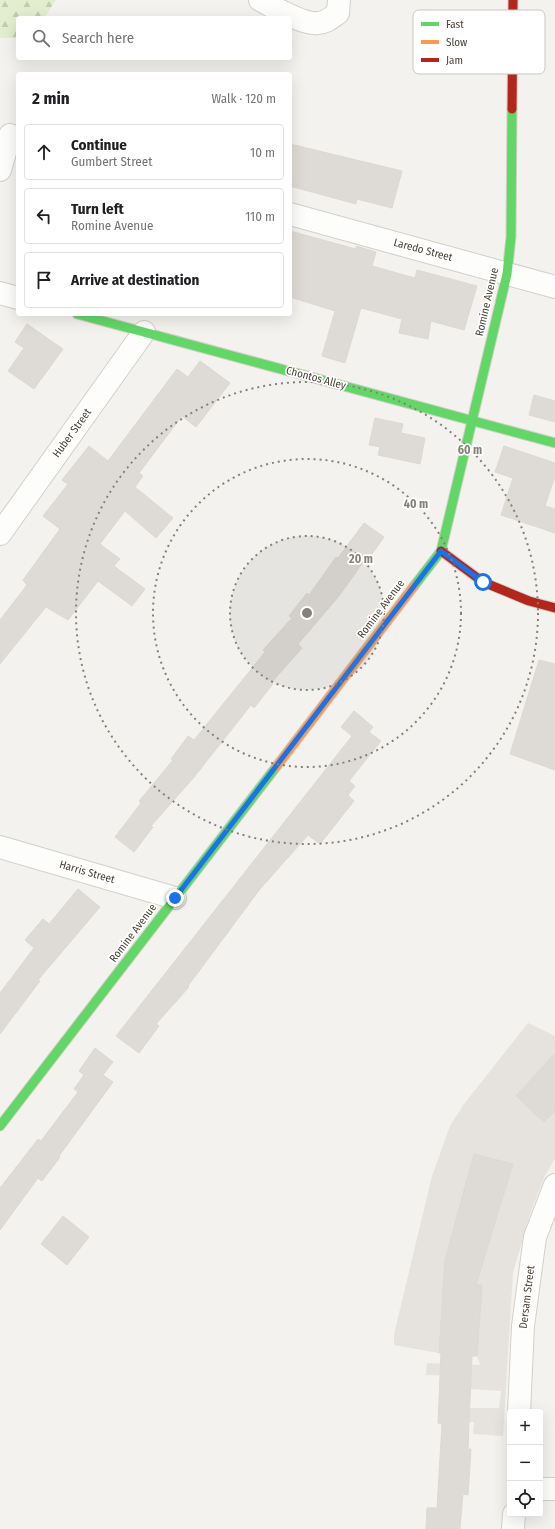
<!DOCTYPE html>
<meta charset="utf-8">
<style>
:root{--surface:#fff;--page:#f6f6f6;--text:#202124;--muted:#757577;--line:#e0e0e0}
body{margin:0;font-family:"Fira Sans Condensed",sans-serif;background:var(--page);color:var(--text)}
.controls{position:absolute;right:12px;bottom:12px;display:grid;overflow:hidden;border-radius:4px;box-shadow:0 4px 16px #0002}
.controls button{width:36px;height:36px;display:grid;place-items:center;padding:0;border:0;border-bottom:1px solid var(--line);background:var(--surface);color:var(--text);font:20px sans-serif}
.stop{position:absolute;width:12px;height:12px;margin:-9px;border:3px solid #1a73e8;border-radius:50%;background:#fff}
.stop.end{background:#1a73e8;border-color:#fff;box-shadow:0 1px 4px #0008}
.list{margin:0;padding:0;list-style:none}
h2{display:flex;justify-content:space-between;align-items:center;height:52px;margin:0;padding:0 16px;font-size:17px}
h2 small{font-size:13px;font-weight:400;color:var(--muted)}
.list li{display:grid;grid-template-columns:26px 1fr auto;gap:12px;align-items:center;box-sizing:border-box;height:56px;margin:0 8px 8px;padding:0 8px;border:1px solid var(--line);border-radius:4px}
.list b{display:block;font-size:15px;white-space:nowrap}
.list p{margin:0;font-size:13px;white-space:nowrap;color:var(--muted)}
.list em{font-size:13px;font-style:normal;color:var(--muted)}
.icon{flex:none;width:22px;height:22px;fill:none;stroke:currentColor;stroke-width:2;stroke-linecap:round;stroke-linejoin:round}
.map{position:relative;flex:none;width:555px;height:1529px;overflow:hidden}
.search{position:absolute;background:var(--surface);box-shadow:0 4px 16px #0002;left:16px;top:16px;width:276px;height:44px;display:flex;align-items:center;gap:10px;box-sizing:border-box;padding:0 14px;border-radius:4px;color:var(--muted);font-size:15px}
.panel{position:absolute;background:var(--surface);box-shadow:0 4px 16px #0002;left:16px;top:72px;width:276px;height:244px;border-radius:4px}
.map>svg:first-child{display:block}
.forest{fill:url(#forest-firs)}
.parking{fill:#e6e3df}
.building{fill:#dedbd6;stroke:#dcd9d4}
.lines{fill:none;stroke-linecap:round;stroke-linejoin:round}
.street-casing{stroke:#d2d0cb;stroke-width:24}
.fast-casing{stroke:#d3cfc5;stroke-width:11}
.slow-casing{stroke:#d3cfc5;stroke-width:11}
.jam-casing{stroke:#d3cfc5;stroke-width:11}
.street{stroke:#fdfdfc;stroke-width:22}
.fast{stroke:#63d668;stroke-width:9}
.slow{stroke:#ff974d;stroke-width:9}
.jam{stroke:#b3261e;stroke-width:9}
.route{stroke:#1a73e8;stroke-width:5}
.ring{fill:none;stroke:#868178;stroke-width:2;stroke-dasharray:2 4}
.labels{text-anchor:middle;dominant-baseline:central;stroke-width:3.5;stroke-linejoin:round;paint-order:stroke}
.street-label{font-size:11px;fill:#4b4439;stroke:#fff}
.key{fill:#fff;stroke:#c9c7c4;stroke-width:1}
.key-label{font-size:11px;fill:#4b4439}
.centre{fill:#868178;stroke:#fff;stroke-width:2}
.ring-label{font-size:12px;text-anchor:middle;font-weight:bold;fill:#868178;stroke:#fff;stroke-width:3.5;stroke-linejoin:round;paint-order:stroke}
</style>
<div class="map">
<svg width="555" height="1529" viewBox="0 0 555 1529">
<defs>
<pattern id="forest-firs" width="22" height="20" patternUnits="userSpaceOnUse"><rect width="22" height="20" fill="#e1eecf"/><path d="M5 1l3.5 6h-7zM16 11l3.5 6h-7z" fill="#c3cdb2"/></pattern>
</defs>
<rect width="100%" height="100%" fill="#f4f2ee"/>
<polygon class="forest" points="0,0 56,0 44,18 18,18 18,38 0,38"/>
<polygon class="parking" points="528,1023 555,1036 555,1158 545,1176 531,1211 513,1273 503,1436 473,1434 474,1422 469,1422 469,1408 499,1408 501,1391 470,1389 471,1376 426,1375 427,1363 480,1365 477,1356 438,1353 394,1345 394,1334 432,1176 450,1126 464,1104"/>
<g class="building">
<polygon points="290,144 402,171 392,208 357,199 356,204 290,186"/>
<polygon points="290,231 356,249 356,246 376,252 372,266 415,278 417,270 477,286 464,330 431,321 428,339 399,333 402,319 361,308 345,363 322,356 335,311 290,297"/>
<polygon points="27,324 63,349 34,389 8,371 24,348 15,342"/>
<polygon points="200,361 230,383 196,427 182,416 139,473 143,476 135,487 173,518 156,538 125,511 100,544 120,559 114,566 145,589 132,606 98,581 68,620 46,607 0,664 0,620 27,585 23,580 60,529 43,516 68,484 62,480 89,446 108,461 177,369 188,377"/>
<polygon points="534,395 555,401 555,422 529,415"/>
<polygon points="375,418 403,424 401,433 425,438 420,464 378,455 380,447 369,445"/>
<polygon points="504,446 555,463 555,476 545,506 555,509 555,533 501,515 513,478 495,472"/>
<polygon points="364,523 384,537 368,560 366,558 339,596 298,644 302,648 271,683 273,684 254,708 251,705 195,776 151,826 153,827 134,852 115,837 141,803 139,801 173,760 171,759 188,736 194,740 265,652 263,650 292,618 289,616 307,593 309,595 336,557 338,558"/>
<polygon points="539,660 555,664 555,770 510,754"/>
<polygon points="354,711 373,727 369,732 381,741 349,781 355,786 348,795 354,801 320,844 308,835 260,889 188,986 189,987 156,1024 159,1026 139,1053 116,1036 352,736 341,727"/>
<polygon points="78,889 100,907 38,980 40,981 0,1034 0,993 34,948 25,940 43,919 49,924"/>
<polygon points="95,1048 113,1062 103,1075 113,1082 59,1156 60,1157 42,1181 38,1178 0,1230 0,1188 38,1139 41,1141 78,1092 74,1089 84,1075 79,1071"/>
<polygon points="555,1053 555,1111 544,1122 516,1096"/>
<polygon points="474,1154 513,1164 476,1285 482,1285 477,1356 472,1356 469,1422 468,1449 471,1449 468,1495 463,1494 460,1529 426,1529 427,1508 437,1508 442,1424 438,1423 441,1353 439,1353 445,1260"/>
<polygon points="63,1216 89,1237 67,1265 41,1244"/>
</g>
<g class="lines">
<defs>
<g id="street">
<path d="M260 0C274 7 303 25 318 23 326 23 332 17 338 13L339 0"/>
<polyline points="0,170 10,135"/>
<polyline points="290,214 555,287"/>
<polyline points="0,293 18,298"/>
<polyline points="0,534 144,332"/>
<polyline points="0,847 175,898"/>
<polyline points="519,1412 523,1326 535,1237 555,1185"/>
<polyline points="540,1489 555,1489"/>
<polyline points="513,1529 514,1514"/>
</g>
<g id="fast">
<polyline points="77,314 555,443"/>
<polyline points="414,586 441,551 507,274 511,237 512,109"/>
<polyline points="0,1126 276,767"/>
</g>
<polyline id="slow" points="276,767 414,586"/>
<g id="jam">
<polyline points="512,109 513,0"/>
<polyline points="441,551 483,582 529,601 555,608"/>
</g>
</defs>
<use href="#street" class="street-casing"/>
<use href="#fast" class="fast-casing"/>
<use href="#slow" class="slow-casing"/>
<use href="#jam" class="jam-casing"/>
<use href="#street" class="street"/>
<use href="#fast" class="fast"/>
<use href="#slow" class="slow"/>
<use href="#jam" class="jam"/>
</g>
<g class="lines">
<polyline class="route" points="175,898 441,551 483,582"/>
</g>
<circle cx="307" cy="613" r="77" fill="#868178" fill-opacity=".12"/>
<g class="ring">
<circle cx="307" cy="613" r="77"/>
<circle cx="307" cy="613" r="154"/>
<circle cx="307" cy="613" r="231"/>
</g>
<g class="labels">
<g class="street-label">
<text transform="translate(423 250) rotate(15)">Laredo Street</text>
<text transform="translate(487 302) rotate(-77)">Romine Avenue</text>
<text transform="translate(316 378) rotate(15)">Chontos Alley</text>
<text transform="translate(72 433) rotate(-54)">Huber Street</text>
<text transform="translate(381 609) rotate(-53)">Romine Avenue</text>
<text transform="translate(87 872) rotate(16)">Harris Street</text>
<text transform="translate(133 933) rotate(-53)">Romine Avenue</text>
<text transform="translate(527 1297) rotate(-83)">Dersam Street</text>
</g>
</g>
<rect x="413" y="10" width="132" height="64" rx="6" class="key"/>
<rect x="421" y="22" width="18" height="4" fill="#63d668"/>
<rect x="421" y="40" width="18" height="4" fill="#ff974d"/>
<rect x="421" y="58" width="18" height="4" fill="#b3261e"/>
<g class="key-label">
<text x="446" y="28">Fast</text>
<text x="446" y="46">Slow</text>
<text x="446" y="64">Jam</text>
</g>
<circle cx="307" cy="613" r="6" class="centre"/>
<g class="ring-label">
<text x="470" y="454">60 m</text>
<text x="416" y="508">40 m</text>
<text x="361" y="563">20 m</text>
</g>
</svg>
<div class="controls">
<button>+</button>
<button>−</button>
<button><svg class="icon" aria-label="locate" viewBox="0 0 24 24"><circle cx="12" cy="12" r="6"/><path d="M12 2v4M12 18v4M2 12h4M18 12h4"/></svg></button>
</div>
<div class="stop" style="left:483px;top:582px"></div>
<div class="stop end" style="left:175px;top:898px"></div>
<div class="search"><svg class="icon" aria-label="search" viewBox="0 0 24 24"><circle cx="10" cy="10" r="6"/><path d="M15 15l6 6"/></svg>Search here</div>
<section class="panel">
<h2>2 min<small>Walk · 120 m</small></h2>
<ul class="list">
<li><svg class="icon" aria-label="ahead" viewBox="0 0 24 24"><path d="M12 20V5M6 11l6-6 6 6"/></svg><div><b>Continue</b><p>Gumbert Street</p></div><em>10 m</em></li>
<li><svg class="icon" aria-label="left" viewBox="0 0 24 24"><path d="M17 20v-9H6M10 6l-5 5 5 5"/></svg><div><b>Turn left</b><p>Romine Avenue</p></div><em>110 m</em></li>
<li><svg class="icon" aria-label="arrive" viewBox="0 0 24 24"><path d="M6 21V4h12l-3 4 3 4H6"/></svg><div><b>Arrive at destination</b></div></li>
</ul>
</section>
</div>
